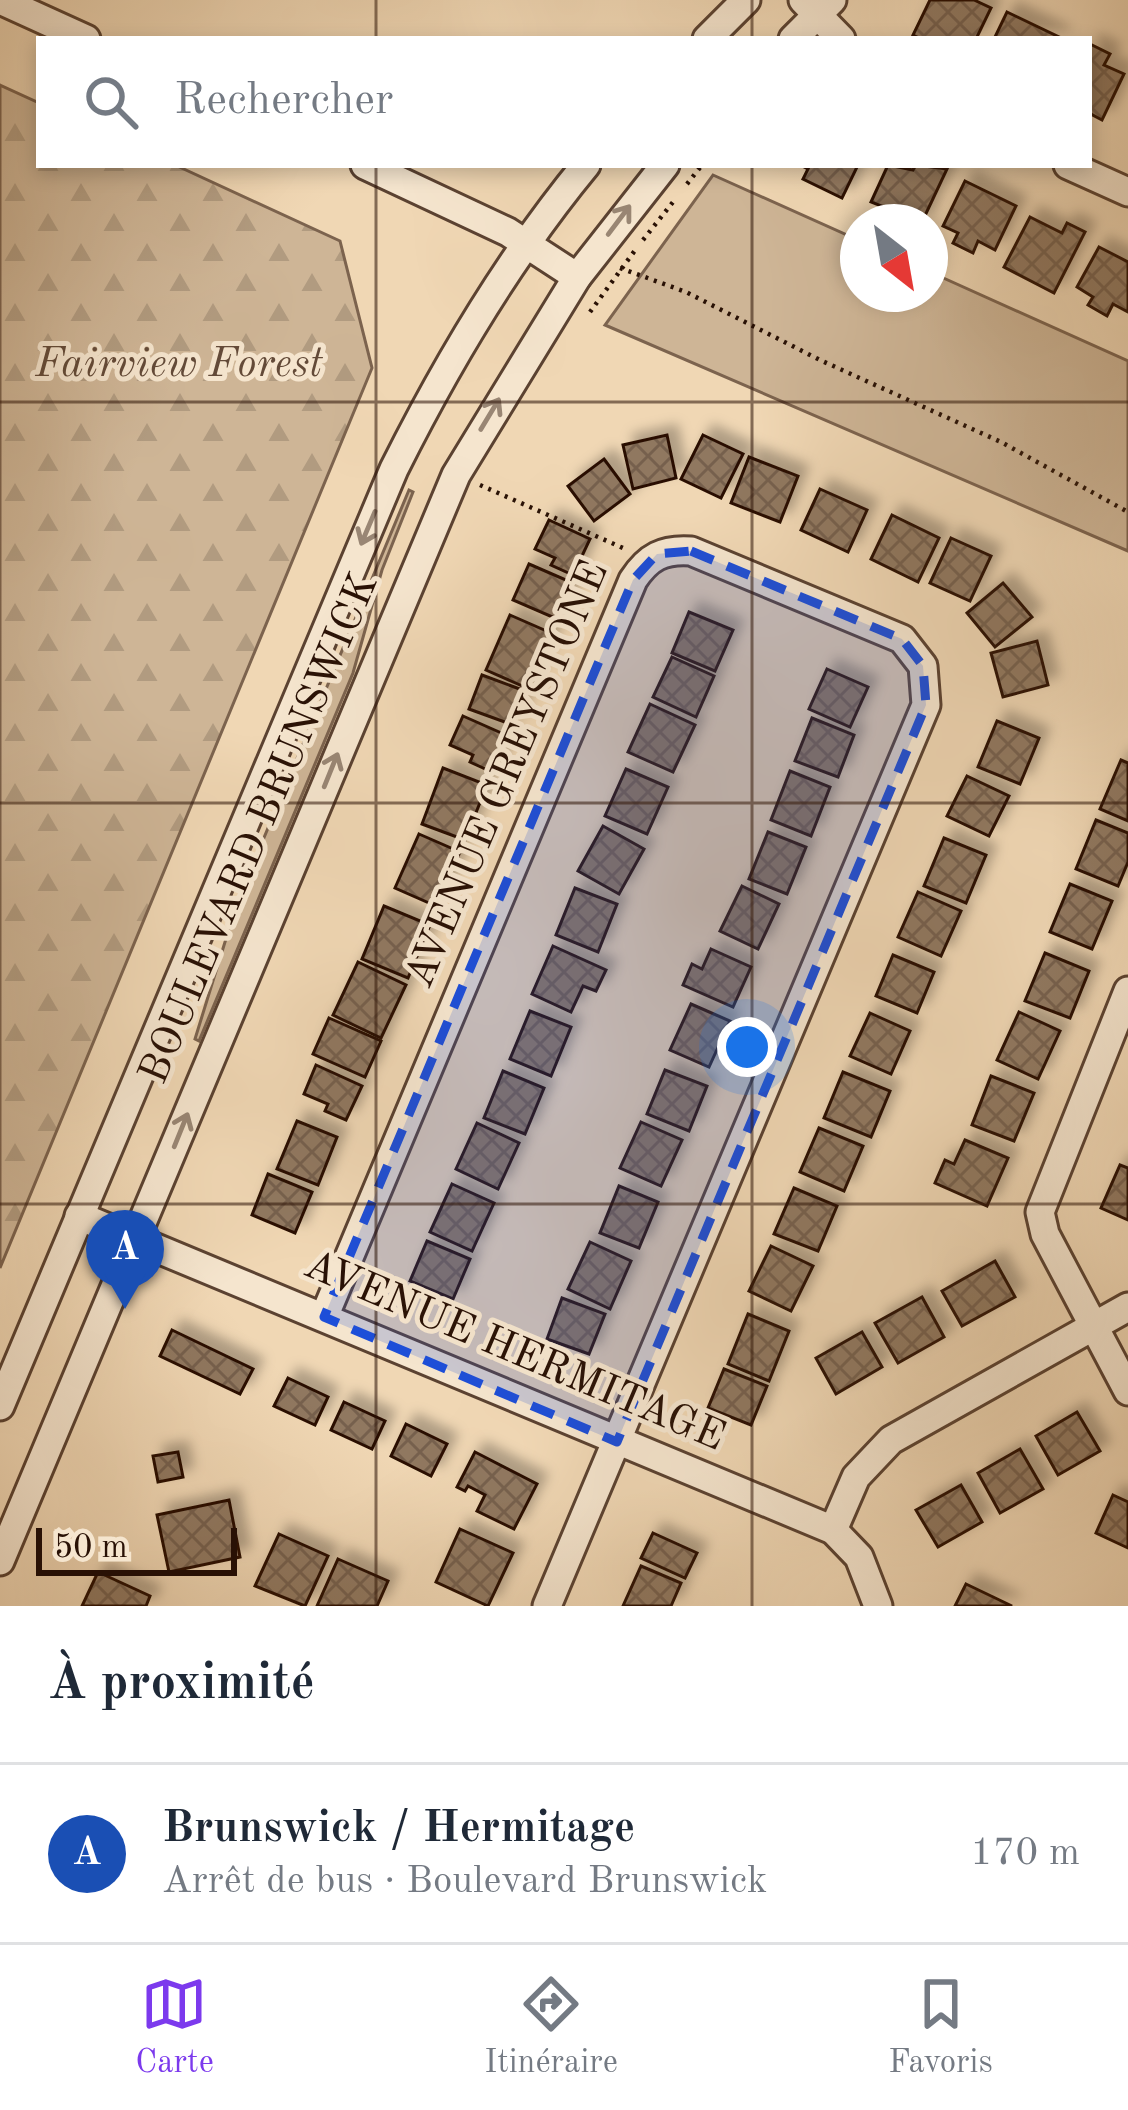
<!DOCTYPE html>
<html lang="fr">
<meta charset="utf-8">
<style>
:root{--surface:#fff;--page:#f2f2f3;--text:#1f2937;--muted:#747a83;--line:#e0e1e3;--accent:#7c3aed}
body{margin:0;font-family:"Old Standard TT",serif;background:var(--page);color:var(--text)}
.compass{position:absolute;left:840px;top:204px;width:108px;height:108px;border-radius:50%;background:var(--surface);box-shadow:0 6px 18px #0003;rotate:149deg}
.scale{position:absolute;left:36px;bottom:30px;width:201px;box-sizing:border-box;padding-left:12px;border:6px solid #291105;border-top:0;font-size:33px;line-height:42px;white-space:nowrap;color:#291105;-webkit-text-stroke:9px #f5e5ce;paint-order:stroke}
.you{position:absolute;left:747px;top:1047px;width:42px;height:42px;margin:-30px;border:9px solid #fff;border-radius:50%;background:#1a73e8;box-shadow:0 0 0 18px #1a73e833}
.badge{display:grid;place-items:center;width:78px;height:78px;border-radius:50%;background:var(--accent);color:#fff;font-size:39px;font-weight:700}
.pin{position:absolute;translate:-50% -99px;filter:drop-shadow(0 3px 6px #0008)}
.pin::after{content:'';position:absolute;top:63px;width:42px;height:36px;background:inherit;clip-path:polygon(0 0,100% 0,50% 100%)}
.list{margin:0;padding:0;list-style:none}
h2{display:flex;justify-content:space-between;align-items:center;height:156px;margin:0;padding:0 48px;font-size:51px}
h2 small{font-size:39px;font-weight:400;color:var(--muted)}
.list li{display:grid;grid-template-columns:78px 1fr auto;gap:36px;align-items:center;box-sizing:border-box;height:180px;padding:0 48px;border-top:3px solid var(--line)}
.list b{display:block;font-size:45px;white-space:nowrap}
.list p{margin:0;font-size:39px;white-space:nowrap;color:var(--muted)}
.list em{font-size:39px;font-style:normal;color:var(--muted)}
.icon{flex:none;width:66px;height:66px;fill:none;stroke:currentColor;stroke-width:2;stroke-linecap:round;stroke-linejoin:round}
.map{position:relative;flex:none;width:1128px;height:1606px;overflow:hidden}
.search{position:absolute;background:var(--surface);box-shadow:0 6px 18px #0003;left:36px;right:36px;top:36px;height:132px;display:flex;align-items:center;gap:30px;box-sizing:border-box;padding:0 42px;border-radius:0px;color:var(--muted);font-size:45px}
.sheet{height:336px;background:var(--surface)}
nav{display:flex;justify-content:space-around;align-items:center;box-sizing:border-box;height:168px;border-top:3px solid var(--line);background:var(--surface);font-size:33px;color:var(--muted)}
nav a{display:grid;justify-items:center;gap:6px}
nav .on{color:var(--accent)}
.map>svg:first-child{display:block}
.grass{fill:#ceb596;stroke:#7c634e;stroke-width:3}
.forest{fill:url(#forest-firs);stroke:#7c634e;stroke-width:3}
.building{fill:url(#building-cross-hatch);stroke:#291105;stroke-width:3;filter:url(#shadow)}
.lines{fill:none;stroke-linecap:round;stroke-linejoin:round}
.minor-casing{stroke:#5b4231;stroke-width:33}
.path{stroke:#291105;stroke-width:4.5;stroke-dasharray:3 6;stroke-linecap:butt}
.minor{stroke:#f5e5ce;stroke-width:27}
.oneway{stroke:#998674}
.marked{fill:#1d4ed8;fill-opacity:0.2;stroke:#1d4ed8;stroke-width:9;stroke-dasharray:24 15;stroke-linejoin:round}
.grid{fill:none;stroke:#291105;stroke-width:3;stroke-opacity:0.55}
.labels{text-anchor:middle;dominant-baseline:central;stroke-width:10;stroke-linejoin:round;paint-order:stroke}
.park-label{font-size:42px;font-style:italic;fill:#634a38;stroke:#f5e5ce}
.street-label{font-size:42px;fill:#291105;stroke:#f5e5ce}
</style>
<div class="map">
<svg width="1128" height="1606" viewBox="0 0 1128 1606">
<defs>
<pattern id="forest-firs" width="22" height="20" patternUnits="userSpaceOnUse" patternTransform="scale(3)"><rect width="22" height="20" fill="#ceb596"/><path d="M5 1l3.5 6h-7zM16 11l3.5 6h-7z" fill="#b19b80"/></pattern>
<pattern id="building-cross-hatch" width="8" height="8" patternUnits="userSpaceOnUse" patternTransform="scale(3)"><rect width="8" height="8" fill="#907860"/><path d="M0 0l8 8M0 8l8-8" fill="none" stroke="#76614d"/></pattern>
<filter id="shadow"><feDropShadow dx="10" dy="-10" stdDeviation="6" flood-color="#0004"/></filter>
</defs>
<rect width="100%" height="100%" fill="#f0d7b4"/>
<filter id="stains"><feTurbulence type="fractalNoise" baseFrequency=".00167" numOctaves="4"/><feColorMatrix values="0 0 0 0 .2 0 0 0 0 .09 0 0 0 0 .02 0 0 0 .5 -.17"/></filter>
<radialGradient id="worn" r=".72"><stop offset=".6" stop-color="#630" stop-opacity="0"/><stop offset="1" stop-color="#630" stop-opacity=".3"/></radialGradient>
<g class="grass">
<polygon points="713,175 858,240 858,294 930,294 930,272 1128,361 1128,551 605,325"/>
<polygon points="409,490 413,492 382,570 353,673 199,1041 195,1039 238,900"/>
</g>
<polygon class="forest" points="0,85 39,103 39,165 175,165 340,241 372,368 0,1268"/>
<g class="building">
<polygon points="930,0 974,0 991,8 976,39 921,39 913,35"/>
<polygon points="1007,12 1059,37 1059,39 994,39"/>
<polygon points="1090,44 1110,54 1104,65 1124,74 1102,120 1089,113"/>
<polygon points="800,165 858,165 842,198 803,179 808,169"/>
<polygon points="888,165 913,170 916,165 947,169 922,222 871,202"/>
<polygon points="965,181 1016,206 995,250 978,241 973,253 953,243 958,233 943,226"/>
<polygon points="1030,217 1062,233 1067,223 1085,232 1054,293 1004,267"/>
<polygon points="1099,247 1128,262 1128,312 1113,304 1107,316 1088,305 1093,297 1077,287"/>
<polygon points="667,435 676,478 633,489 623,445"/>
<polygon points="703,435 743,454 721,498 681,479"/>
<polygon points="749,457 798,476 780,522 731,503"/>
<polygon points="604,459 630,494 594,521 568,486"/>
<polygon points="820,489 867,510 848,552 801,530"/>
<polygon points="892,515 939,538 918,582 871,559"/>
<polygon points="549,520 590,539 573,575 551,565 555,558 535,549"/>
<polygon points="951,538 991,556 970,601 930,583"/>
<polygon points="529,564 573,583 557,619 513,600"/>
<polygon points="1003,583 1032,617 995,647 967,613"/>
<polygon points="689,612 733,630 715,671 672,653"/>
<polygon points="510,615 551,633 527,688 486,670"/>
<polygon points="1037,641 1048,685 1003,697 991,653"/>
<polygon points="672,657 714,676 696,717 653,697"/>
<polygon points="827,669 868,687 850,727 809,709"/>
<polygon points="482,675 525,691 513,725 469,709"/>
<polygon points="650,704 695,725 673,772 628,752"/>
<polygon points="463,716 508,736 492,772 470,762 473,755 450,745"/>
<polygon points="812,718 854,735 838,777 795,761"/>
<polygon points="997,721 1039,738 1020,784 978,767"/>
<polygon points="1121,760 1128,763 1128,821 1100,809"/>
<polygon points="443,768 487,785 465,840 422,824"/>
<polygon points="626,769 668,787 647,834 605,816"/>
<polygon points="790,771 830,787 811,836 771,820"/>
<polygon points="967,776 1009,796 989,836 947,816"/>
<polygon points="1096,820 1128,833 1128,862 1118,886 1076,869"/>
<polygon points="603,826 644,849 619,894 578,871"/>
<polygon points="768,832 806,847 787,894 749,879"/>
<polygon points="419,834 460,852 436,906 395,888"/>
<polygon points="944,838 986,855 966,903 924,886"/>
<polygon points="1070,884 1112,901 1092,949 1050,932"/>
<polygon points="742,886 779,904 758,949 720,931"/>
<polygon points="575,888 617,904 598,952 556,935"/>
<polygon points="918,892 961,911 941,956 898,937"/>
<polygon points="384,906 430,925 408,978 362,959"/>
<polygon points="553,946 606,970 596,991 583,986 571,1012 532,994"/>
<polygon points="711,949 751,967 733,1007 683,985 692,964 702,969"/>
<polygon points="1045,953 1089,971 1070,1018 1025,1001"/>
<polygon points="893,955 934,972 917,1013 876,996"/>
<polygon points="358,962 406,985 381,1038 333,1015"/>
<polygon points="691,1004 730,1021 709,1067 670,1050"/>
<polygon points="530,1011 571,1027 551,1076 510,1059"/>
<polygon points="1019,1012 1060,1031 1038,1079 997,1060"/>
<polygon points="870,1013 910,1031 891,1074 850,1056"/>
<polygon points="329,1018 381,1041 365,1077 313,1054"/>
<polygon points="316,1065 362,1086 346,1120 325,1111 328,1104 304,1094"/>
<polygon points="665,1070 707,1086 689,1131 647,1114"/>
<polygon points="503,1071 544,1088 525,1134 484,1118"/>
<polygon points="843,1072 890,1091 871,1137 824,1118"/>
<polygon points="991,1076 1034,1093 1014,1141 972,1125"/>
<polygon points="297,1121 337,1137 318,1185 277,1169"/>
<polygon points="641,1122 682,1140 661,1186 620,1168"/>
<polygon points="477,1123 519,1143 498,1189 456,1169"/>
<polygon points="819,1128 863,1146 844,1191 800,1172"/>
<polygon points="965,1140 1008,1158 987,1206 935,1183 945,1160 954,1164"/>
<polygon points="1120,1165 1128,1168 1128,1220 1101,1208"/>
<polygon points="268,1174 312,1192 295,1233 252,1215"/>
<polygon points="452,1184 494,1203 472,1251 430,1232"/>
<polygon points="619,1186 658,1202 639,1248 600,1233"/>
<polygon points="794,1188 837,1206 818,1251 774,1234"/>
<polygon points="427,1241 470,1259 453,1299 410,1281"/>
<polygon points="590,1242 631,1261 610,1309 568,1289"/>
<polygon points="771,1246 813,1266 791,1311 749,1291"/>
<polygon points="995,1261 1015,1297 962,1326 942,1291"/>
<polygon points="922,1297 944,1337 898,1363 875,1323"/>
<polygon points="562,1298 605,1314 589,1354 547,1339"/>
<polygon points="748,1314 789,1331 769,1381 728,1364"/>
<polygon points="172,1330 253,1369 240,1394 160,1356"/>
<polygon points="862,1332 882,1367 836,1394 816,1358"/>
<polygon points="724,1369 767,1386 751,1425 708,1408"/>
<polygon points="288,1378 328,1397 315,1425 274,1406"/>
<polygon points="344,1402 385,1421 372,1449 331,1430"/>
<polygon points="1077,1412 1100,1451 1058,1475 1036,1436"/>
<polygon points="406,1424 447,1444 431,1476 391,1456"/>
<polygon points="1020,1449 1043,1489 1000,1513 978,1473"/>
<polygon points="178,1452 183,1477 158,1482 153,1456"/>
<polygon points="475,1452 537,1484 514,1529 477,1511 485,1495 468,1486 465,1491 457,1487"/>
<polygon points="961,1485 982,1522 938,1547 916,1510"/>
<polygon points="1113,1495 1128,1502 1128,1548 1096,1533"/>
<polygon points="229,1500 240,1557 169,1572 157,1515"/>
<polygon points="460,1529 513,1553 488,1606 436,1582"/>
<polygon points="653,1533 697,1553 685,1578 641,1558"/>
<polygon points="279,1534 328,1556 305,1606 255,1586"/>
<polygon points="338,1559 388,1581 377,1606 317,1606"/>
<polygon points="641,1566 681,1583 671,1606 623,1606"/>
<polygon points="98,1572 150,1596 146,1606 82,1606"/>
<polygon points="966,1584 1012,1606 955,1606"/>
</g>
<g class="lines">
<defs>
<g id="minor">
<polyline points="0,0 86,39"/>
<polyline points="803,0 841,39"/>
<polyline points="707,39 746,0"/>
<polyline points="793,39 832,0"/>
<polyline points="365,165 508,232 577,277"/>
<polyline points="1068,165 1128,192"/>
<polyline points="1128,991 1040,1212 1045,1234 1128,1391"/>
<polyline points="79,1216 833,1530 859,1557 878,1606"/>
<path d="M324 1317 633 580C648 557 663 549 691 551L902 639 923 666 926 705 547 1606"/>
<path d="M0 1406 394 469C447 363 510 257 586 165"/>
<polyline points="833,1530 856,1477 891,1440 1128,1307"/>
<polyline points="0,1561 456,475 577,277 665,165"/>
</g>
</defs>
<use href="#minor" class="minor-casing"/>
<g class="path">
<polyline points="687,184 702,165"/>
<polyline points="643,240 673,202"/>
<polyline points="620,268 686,292 820,360 1001,442 1128,512"/>
<polyline points="590,312 636,249"/>
<polyline points="480,485 623,548"/>
</g>
<use href="#minor" class="minor"/>
</g>
<defs><path id="oneway-shaft" d="M-6 0H5M1.5-3L5.5 0L1.5 3" fill="none" stroke-width="1.6" stroke-linecap="round" stroke-linejoin="round" transform="scale(3)"/></defs>
<g class="oneway">
<use href="#oneway-shaft" transform="translate(619 220) rotate(-53)"/>
<use href="#oneway-shaft" transform="translate(490 414) rotate(-59)"/>
<use href="#oneway-shaft" transform="translate(368 528) rotate(113)"/>
<use href="#oneway-shaft" transform="translate(331 770) rotate(-68)"/>
<use href="#oneway-shaft" transform="translate(181 1130) rotate(-68)"/>
</g>
<path class="marked" d="M691 551 902 639 923 666 926 705 617 1442 324 1317 633 580 657 554Z"/>
<path class="grid" d="M376 0V39M752 0V39M376 165V1606M752 165V1606M0 402H1128M0 803H1128M0 1204H1128"/>
<g class="labels">
<g class="park-label">
<text x="179" y="365">Fairview Forest</text>
</g>
<g class="street-label">
<text transform="translate(508 775) rotate(-67)">AVENUE GREYSTONE</text>
<text transform="translate(260 829) rotate(-67)">BOULEVARD BRUNSWICK</text>
<text transform="translate(514 1352) rotate(23)">AVENUE HERMITAGE</text>
</g>
</g>
<rect width="100%" height="100%" filter="url(#stains)"/>
<rect width="100%" height="100%" fill="url(#worn)"/>
</svg>
<svg class="compass" viewBox="-18 -18 36 36"><path d="M0-13l5 13h-10z" fill="#e53935"/><path d="M0 13l5-13h-10z" fill="#747a83"/></svg>
<div class="scale">50 m</div>
<div class="you"></div>
<div class="pin badge" style="left:125px;top:1309px;background:#1a4fb4">A</div>
<div class="search"><svg class="icon" aria-label="search" viewBox="0 0 24 24"><circle cx="10" cy="10" r="6"/><path d="M15 15l6 6"/></svg>Rechercher</div>
</div>
<section class="sheet">
<h2>À proximité<small></small></h2>
<ul class="list">
<li><span class="badge" style="background:#1a4fb4">A</span><div><b>Brunswick / Hermitage</b><p>Arrêt de bus · Boulevard Brunswick</p></div><em>170 m</em></li>
</ul>
</section>
<nav>
<a class="on"><svg class="icon" aria-label="map" viewBox="0 0 24 24"><path d="M3 6l6-2 6 2 6-2v14l-6 2-6-2-6 2zM9 4v14M15 6v14"/></svg>Carte</a>
<a><svg class="icon" aria-label="directions" viewBox="0 0 24 24"><path d="M12 3l9 9-9 9-9-9zM9 14v-3h6M13 9l2 2-2 2"/></svg>Itinéraire</a>
<a><svg class="icon" aria-label="saved" viewBox="0 0 24 24"><path d="M7 4h10v16l-5-4-5 4z"/></svg>Favoris</a>
</nav>
